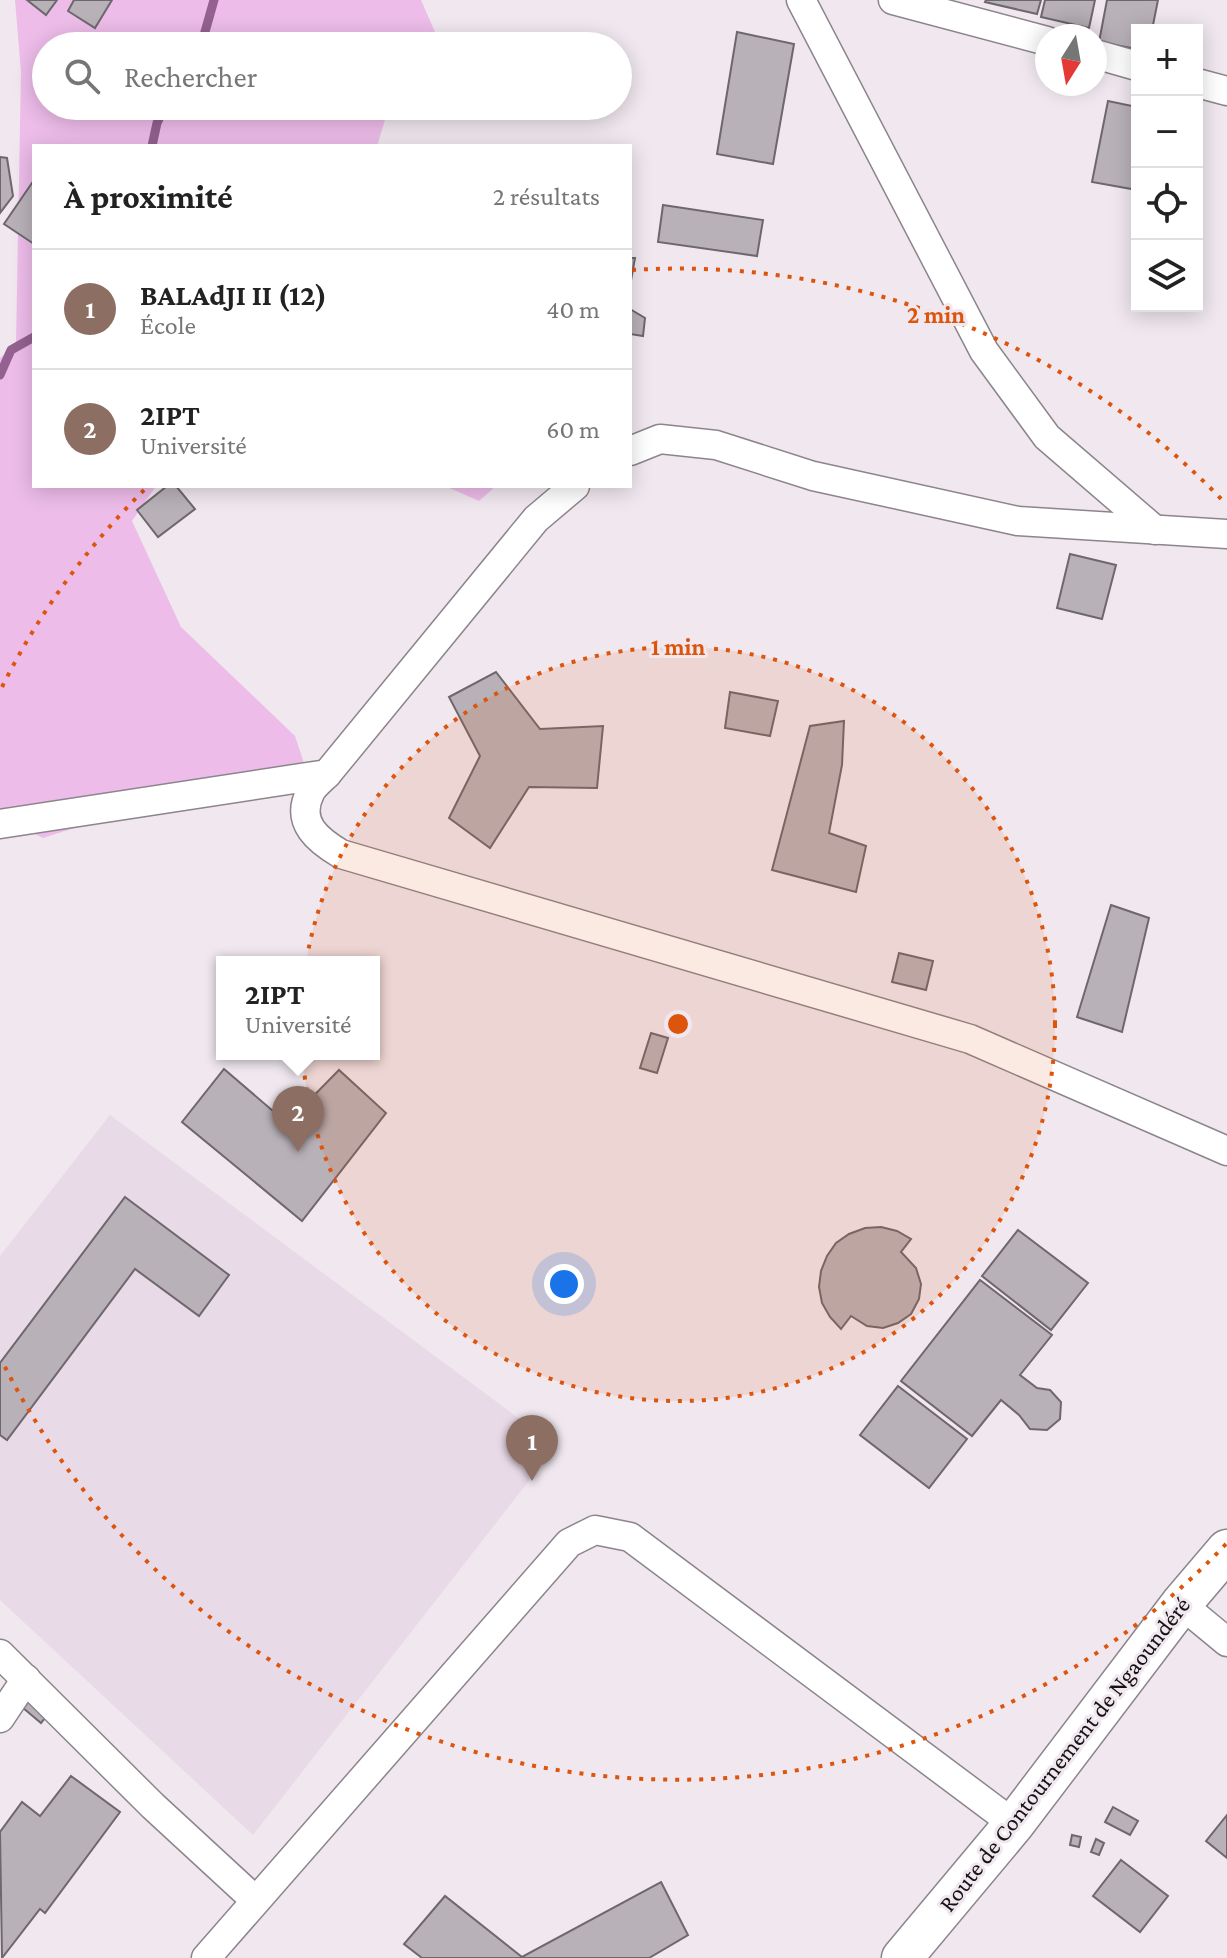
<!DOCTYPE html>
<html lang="fr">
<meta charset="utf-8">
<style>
:root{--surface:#fff;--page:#f2f2f2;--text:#222;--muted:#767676;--line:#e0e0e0;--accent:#ea580c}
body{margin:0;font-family:"Crimson Pro",serif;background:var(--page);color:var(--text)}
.controls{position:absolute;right:24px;top:24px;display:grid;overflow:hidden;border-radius:0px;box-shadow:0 4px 20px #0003}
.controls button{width:72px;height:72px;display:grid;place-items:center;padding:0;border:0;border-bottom:2px solid var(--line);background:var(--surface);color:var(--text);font:40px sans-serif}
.compass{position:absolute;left:1035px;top:24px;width:72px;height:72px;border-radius:50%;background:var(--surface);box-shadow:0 4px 20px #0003;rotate:191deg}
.you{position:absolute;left:564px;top:1284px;width:28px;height:28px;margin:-20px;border:6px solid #fff;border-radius:50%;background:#1a73e8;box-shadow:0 0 0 12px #1a73e833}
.badge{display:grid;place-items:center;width:52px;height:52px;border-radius:50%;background:var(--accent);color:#fff;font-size:26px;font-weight:700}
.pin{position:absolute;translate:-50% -66px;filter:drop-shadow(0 2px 4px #0008)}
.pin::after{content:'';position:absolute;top:42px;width:28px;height:24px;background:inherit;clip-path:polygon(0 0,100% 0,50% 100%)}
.popup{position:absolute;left:216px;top:956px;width:164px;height:104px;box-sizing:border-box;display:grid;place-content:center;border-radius:0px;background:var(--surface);filter:drop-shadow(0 2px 6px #0005);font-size:26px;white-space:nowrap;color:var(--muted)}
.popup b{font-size:30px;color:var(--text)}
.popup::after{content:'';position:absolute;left:50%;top:100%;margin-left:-16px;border:16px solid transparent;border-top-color:var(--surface)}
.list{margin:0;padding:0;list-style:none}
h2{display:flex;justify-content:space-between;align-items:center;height:104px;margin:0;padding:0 32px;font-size:34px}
h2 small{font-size:26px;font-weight:400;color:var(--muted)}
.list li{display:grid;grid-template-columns:52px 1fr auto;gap:24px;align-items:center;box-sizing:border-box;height:120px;padding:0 32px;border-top:2px solid var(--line)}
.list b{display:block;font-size:30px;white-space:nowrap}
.list p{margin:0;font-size:26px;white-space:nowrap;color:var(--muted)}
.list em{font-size:26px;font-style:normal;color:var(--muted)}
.icon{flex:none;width:44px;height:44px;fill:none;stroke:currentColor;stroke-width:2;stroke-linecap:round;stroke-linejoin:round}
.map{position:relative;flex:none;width:1227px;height:1958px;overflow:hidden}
.search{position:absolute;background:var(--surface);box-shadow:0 4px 20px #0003;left:32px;top:32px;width:600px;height:88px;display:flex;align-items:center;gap:20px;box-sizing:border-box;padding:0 28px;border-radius:44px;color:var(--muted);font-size:30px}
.panel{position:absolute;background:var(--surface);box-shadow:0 4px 20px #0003;left:32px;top:144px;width:600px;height:344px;border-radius:0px}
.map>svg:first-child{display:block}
.built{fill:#e9dae7}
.green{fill:#edbce9}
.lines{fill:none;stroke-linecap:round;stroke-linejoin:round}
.stream{stroke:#946190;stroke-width:9}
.building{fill:#b9b1b8;stroke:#6e676e;stroke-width:2}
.street-casing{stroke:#8c858c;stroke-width:31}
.secondary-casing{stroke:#8c858c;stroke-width:43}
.street{stroke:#fff;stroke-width:28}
.secondary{stroke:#fff;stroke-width:40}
.ring{fill:none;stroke:#dd550c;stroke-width:4;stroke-dasharray:4 8}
.labels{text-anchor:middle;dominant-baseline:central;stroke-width:6;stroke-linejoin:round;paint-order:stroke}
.street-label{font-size:24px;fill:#151214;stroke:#f0e7ef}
.centre{fill:#dd550c;stroke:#f0e7ef;stroke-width:4}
.ring-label{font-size:24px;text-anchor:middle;font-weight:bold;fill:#dd550c;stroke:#f0e7ef;stroke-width:6;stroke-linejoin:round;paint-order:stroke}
</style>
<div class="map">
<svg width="1227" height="1958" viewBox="0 0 1227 1958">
<rect width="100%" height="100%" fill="#f0e7ef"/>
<polygon class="built" points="110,1115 556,1446 253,1835 0,1600 0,1256"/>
<g class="green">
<polygon points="15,0 421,0 441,46 46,46 46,106 392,106 388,110 377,146 34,146 34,486 156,486 132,521 181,627 295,736 313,790 109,817 43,838 0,817 0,358 16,344 21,72"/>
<polygon points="445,486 496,486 479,501"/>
</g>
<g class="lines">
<g class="stream">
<polyline points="201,46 214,0"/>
<polyline points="152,146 157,123 165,106"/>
<polyline points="0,375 11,350 34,337"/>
</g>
</g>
<g class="building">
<polygon points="27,0 57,0 46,15"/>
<polygon points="74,0 112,0 95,28 68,11"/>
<polygon points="986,0 1041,0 1037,14 985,2"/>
<polygon points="1045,0 1095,0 1089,28 1041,17"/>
<polygon points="1107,0 1158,0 1152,30 1137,30 1137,49 1099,42"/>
<polygon points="737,32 794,44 773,164 717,154"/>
<polygon points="1108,101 1137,107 1137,190 1092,182"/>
<polygon points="0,157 7,158 13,196 0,213"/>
<polygon points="34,180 34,244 4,224"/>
<polygon points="663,205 763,220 757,256 658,242"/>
<polygon points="630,258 635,258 630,286"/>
<polygon points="630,309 645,318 643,336 630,334"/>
<polygon points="167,486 176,486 195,509 158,537 137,510"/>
<polygon points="1070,554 1116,565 1102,619 1057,608"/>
<polygon points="496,672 540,729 603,726 597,788 529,787 490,848 449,818 480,756 449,697"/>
<polygon points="730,692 778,701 770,736 725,728"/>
<polygon points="844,721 842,765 829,833 866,846 856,892 772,870 810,726"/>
<polygon points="1111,905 1149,918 1122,1032 1077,1017"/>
<polygon points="899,953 933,961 926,990 892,982"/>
<polygon points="651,1033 668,1038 657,1073 640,1068"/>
<polygon points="224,1069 287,1123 339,1070 386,1113 302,1221 182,1122"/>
<polygon points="125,1197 229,1275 199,1316 135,1269 7,1440 0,1435 0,1363"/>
<polygon points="881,1227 897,1231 911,1239 901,1252 916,1268 921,1284 919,1299 911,1314 898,1323 883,1328 867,1326 851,1316 841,1329 830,1317 822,1303 819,1287 821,1271 827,1256 836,1243 849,1234 865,1228"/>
<polygon points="1018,1230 1088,1283 1051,1330 982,1276"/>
<polygon points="980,1280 1052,1335 1020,1375 1037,1388 1050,1390 1061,1402 1060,1419 1047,1430 1030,1429 1019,1415 1001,1400 972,1436 901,1381"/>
<polygon points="898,1386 967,1439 929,1488 860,1435"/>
<polygon points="34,1695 52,1709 41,1723 23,1708"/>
<polygon points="71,1776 120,1812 45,1913 40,1909 2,1958 0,1832 22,1802 40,1816"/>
<polygon points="1113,1807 1138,1821 1130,1835 1105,1822"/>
<polygon points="1227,1815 1227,1858 1206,1841"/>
<polygon points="1072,1835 1081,1837 1079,1847 1070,1845"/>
<polygon points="1096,1839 1104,1843 1099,1855 1091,1852"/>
<polygon points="1121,1860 1168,1896 1140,1932 1093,1896"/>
<polygon points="661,1882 688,1935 649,1958 422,1958 404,1944 445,1896 522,1957"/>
</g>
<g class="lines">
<defs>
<g id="street">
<polyline points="801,0 984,351 1047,437 1155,530"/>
<polyline points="893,0 1047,41"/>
<polyline points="1095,54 1137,66"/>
<polyline points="1197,83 1227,91"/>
<polyline points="630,451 660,439 716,445 813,476 1018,521 1227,534"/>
<path d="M327 774C322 779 313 786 310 793 295 823 319 841 341 854L970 1039 1227 1151"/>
<polyline points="0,824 327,774 536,519 575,486"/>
<polyline points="1181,1604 1227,1642"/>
<polyline points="0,1654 153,1806 255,1900"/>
<polyline points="0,1718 26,1679"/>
<polyline points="206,1958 569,1543 595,1530 630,1537 1014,1824"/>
</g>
<polyline id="secondary" points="902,1958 1014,1824 1181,1604 1227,1550"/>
</defs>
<use href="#street" class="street-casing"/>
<use href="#secondary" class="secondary-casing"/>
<use href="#street" class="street"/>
<use href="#secondary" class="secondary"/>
</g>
<circle cx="678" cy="1024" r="377" fill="#dd550c" fill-opacity=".12"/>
<g class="ring">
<circle cx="678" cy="1024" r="377"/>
<path d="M1226 1544A755 755 0 0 1 2 1361M2 687A755 755 0 0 1 144 490M632 270A755 755 0 0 1 1226 504"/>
</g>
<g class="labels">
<g class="street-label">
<text transform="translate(1064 1754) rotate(-52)">Route de Contournement de Ngaoundéré</text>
</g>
</g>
<circle cx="678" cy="1024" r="12" class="centre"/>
<g class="ring-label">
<text x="936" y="323">2 min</text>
<text x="678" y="655">1 min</text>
</g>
</svg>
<div class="controls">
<button>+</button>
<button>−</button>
<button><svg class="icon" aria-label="locate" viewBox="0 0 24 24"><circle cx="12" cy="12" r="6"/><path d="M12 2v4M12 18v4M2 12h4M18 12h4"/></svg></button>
<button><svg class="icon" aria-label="layers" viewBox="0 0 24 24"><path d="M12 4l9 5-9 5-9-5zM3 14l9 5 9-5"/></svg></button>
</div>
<svg class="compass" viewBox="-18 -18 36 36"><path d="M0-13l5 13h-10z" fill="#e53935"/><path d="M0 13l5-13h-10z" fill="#767676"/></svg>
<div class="you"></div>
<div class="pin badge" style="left:532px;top:1481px;background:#8d6e63">1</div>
<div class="pin badge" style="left:298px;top:1152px;background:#8d6e63">2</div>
<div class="popup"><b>2IPT</b>Université</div>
<div class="search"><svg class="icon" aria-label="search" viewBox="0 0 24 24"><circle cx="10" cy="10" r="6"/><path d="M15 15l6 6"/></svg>Rechercher</div>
<section class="panel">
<h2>À proximité<small>2 résultats</small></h2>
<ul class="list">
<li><span class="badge" style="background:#8d6e63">1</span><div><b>BALAdJI II (12)</b><p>École</p></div><em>40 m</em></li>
<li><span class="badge" style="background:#8d6e63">2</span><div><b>2IPT</b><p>Université</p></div><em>60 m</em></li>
</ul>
</section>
</div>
